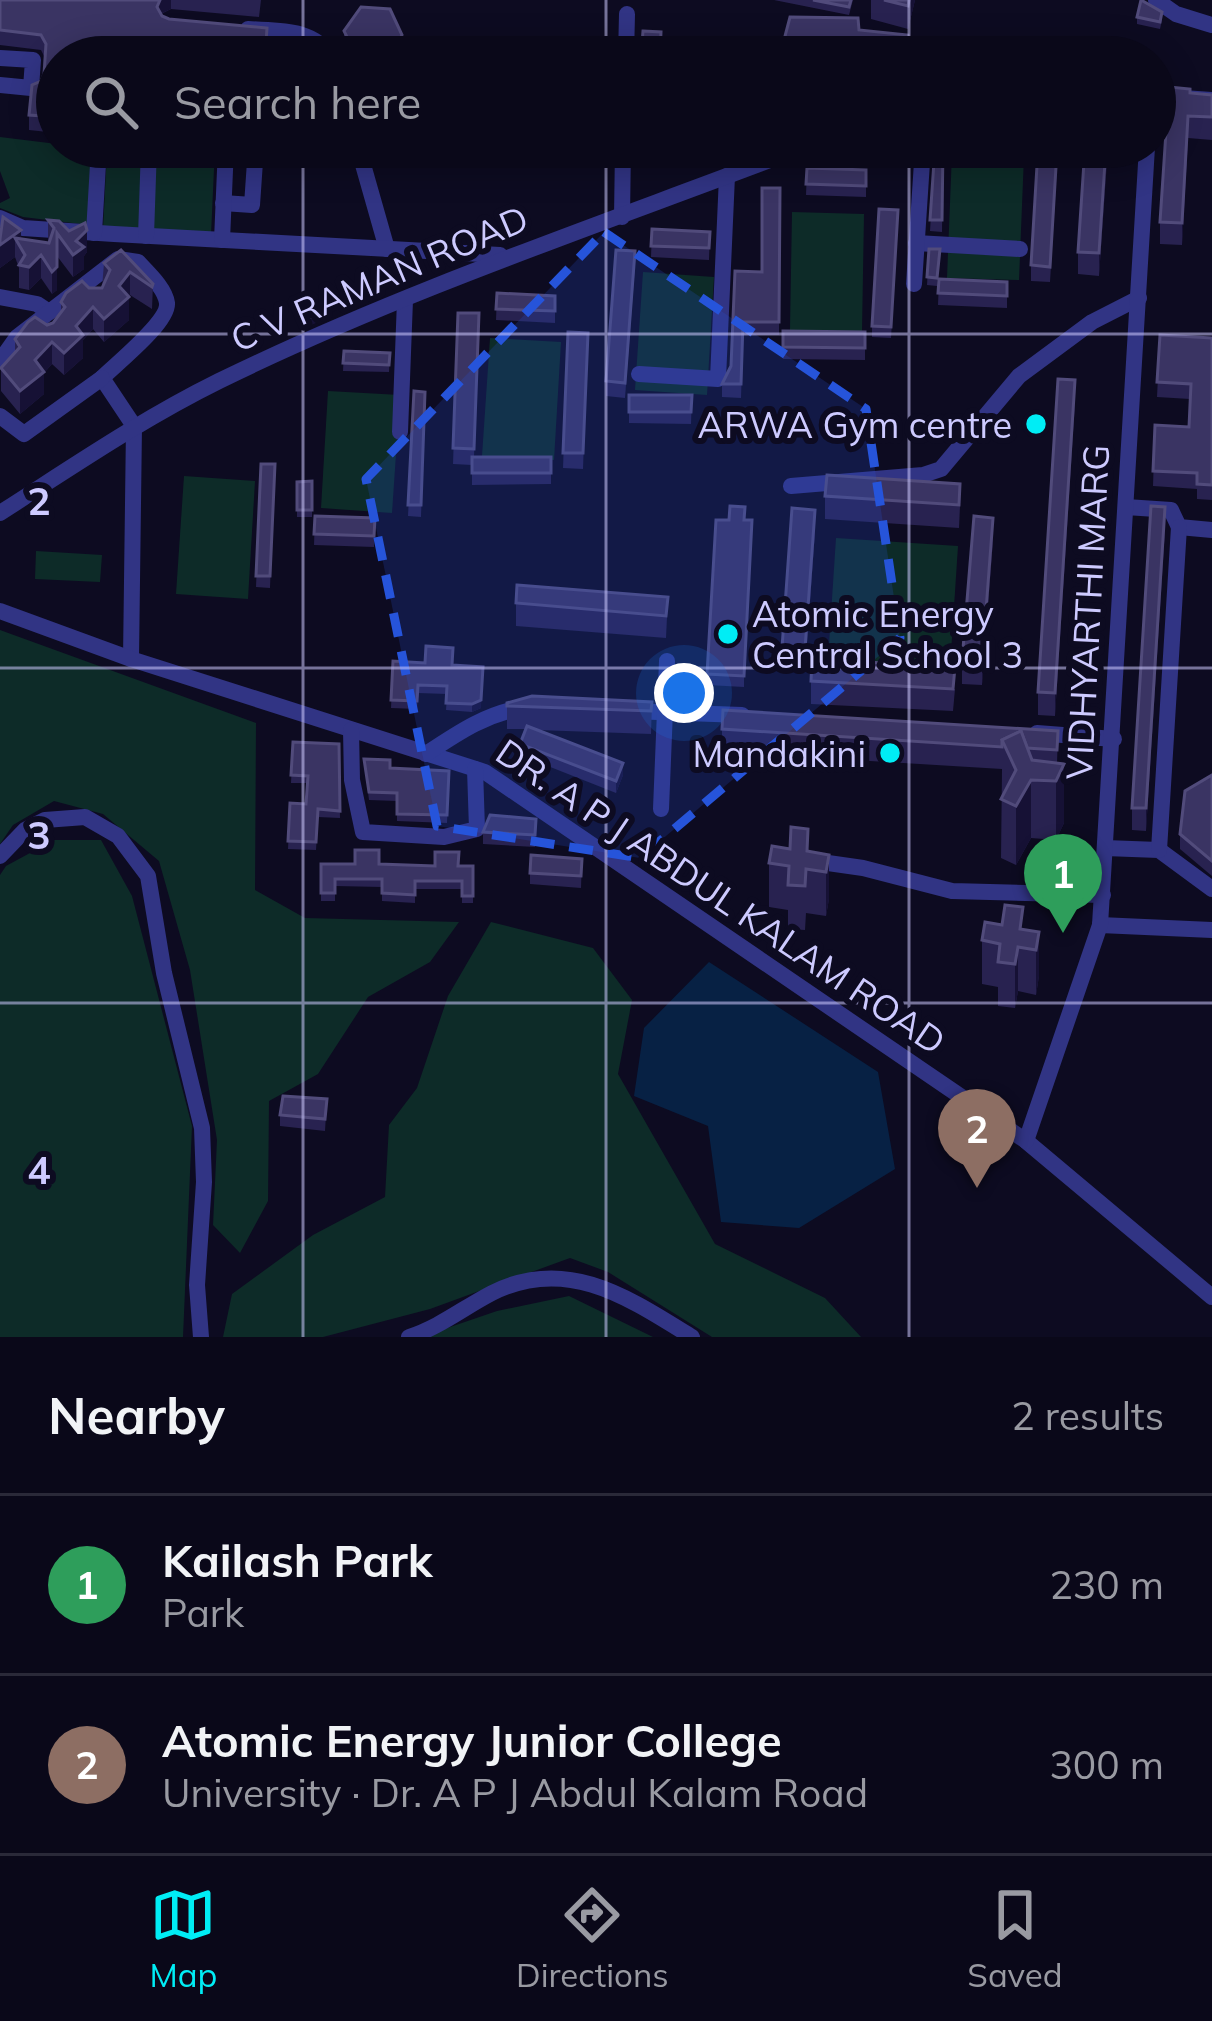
<!DOCTYPE html>
<meta charset="utf-8">
<style>
:root{--surface:#0a0819;--page:#181626;--text:#f1f3f6;--muted:#999aa2;--line:#2a2938;--accent:#00edf5}
body{margin:0;font-family:Mulish,sans-serif;background:var(--page);color:var(--text)}
.you{position:absolute;left:684px;top:693px;width:42px;height:42px;margin:-30px;border:9px solid #fff;border-radius:50%;background:#1a73e8;box-shadow:0 0 0 18px #1a73e833}
.badge{display:grid;place-items:center;width:78px;height:78px;border-radius:50%;background:var(--accent);color:#fff;font-size:39px;font-weight:700}
.pin{position:absolute;translate:-50% -99px;filter:drop-shadow(0 3px 6px #0008)}
.pin::after{content:'';position:absolute;top:63px;width:42px;height:36px;background:inherit;clip-path:polygon(0 0,100% 0,50% 100%)}
.list{margin:0;padding:0;list-style:none}
h2{display:flex;justify-content:space-between;align-items:center;height:156px;margin:0;padding:0 48px;font-size:51px}
h2 small{font-size:39px;font-weight:400;color:var(--muted)}
.list li{display:grid;grid-template-columns:78px 1fr auto;gap:36px;align-items:center;box-sizing:border-box;height:180px;padding:0 48px;border-top:3px solid var(--line)}
.list b{display:block;font-size:45px;white-space:nowrap}
.list p{margin:0;font-size:39px;white-space:nowrap;color:var(--muted)}
.list em{font-size:39px;font-style:normal;color:var(--muted)}
.icon{flex:none;width:66px;height:66px;fill:none;stroke:currentColor;stroke-width:2;stroke-linecap:round;stroke-linejoin:round}
.map{position:relative;flex:none;width:1212px;height:1337px;overflow:hidden}
.search{position:absolute;background:var(--surface);box-shadow:0 6px 30px #0003;left:36px;right:36px;top:36px;height:132px;display:flex;align-items:center;gap:30px;box-sizing:border-box;padding:0 42px;border-radius:66px;color:var(--muted);font-size:45px}
.sheet{height:516px;background:var(--surface)}
nav{display:flex;justify-content:space-around;align-items:center;box-sizing:border-box;height:168px;border-top:3px solid var(--line);background:var(--surface);font-size:33px;color:var(--muted)}
nav a{display:grid;justify-items:center;gap:6px}
nav .on{color:var(--accent)}
.map>svg:first-child{display:block}
.green{fill:#0d2b28}
.water{fill:#072144}
.lines{fill:none;stroke-linecap:round;stroke-linejoin:round}
.minor{stroke:#313484;stroke-width:16}
.wall{fill:#282250}
.shaded-wall{fill:#161135}
.building{fill:#3a3463;stroke:#514b7b;stroke-width:3}
.marked{fill:#2654da;fill-opacity:0.2;stroke:#2654da;stroke-width:9;stroke-dasharray:24 15;stroke-linejoin:round}
.grid{fill:none;stroke:#cdcaff;stroke-width:3;stroke-opacity:0.55}
.poi-dot{fill:#00edf5;stroke:#0d0b21;stroke-width:4.5}
.labels{text-anchor:middle;dominant-baseline:central;stroke-width:12;stroke-linejoin:round;paint-order:stroke}
.street-label{font-size:36px;fill:#cdcaff;stroke:#0d0b21}
.poi-label{font-size:36px;fill:#cdcaff;stroke:#0d0b21;text-anchor:end}
.grid-label{font-size:39px;text-anchor:middle;font-weight:bold;fill:#cdcaff;stroke:#0d0b21;stroke-width:12;stroke-linejoin:round;paint-order:stroke}
</style>
<div class="map">
<svg width="1212" height="1337" viewBox="0 0 1212 1337">
<rect width="100%" height="100%" fill="#0d0b21"/>
<g class="green">
<polygon points="0,137 57,144 57,147 91,148 89,225 23,217 0,208 0,203 10,198 0,171"/>
<polygon points="166,147 215,147 211,235 103,229 107,152 165,154"/>
<polygon points="952,153 1024,156 1019,280 947,278"/>
<polygon points="792,212 864,214 862,332 790,330"/>
<polygon points="643,272 714,277 707,395 635,390"/>
<polygon points="490,338 561,342 554,460 482,456"/>
<polygon points="328,391 400,395 392,513 321,508"/>
<polygon points="184,476 255,481 248,599 176,594"/>
<polygon points="836,538 958,546 950,668 828,660"/>
<polygon points="36,551 102,555 100,582 35,579"/>
<polygon points="0,630 256,723 255,890 305,918 459,922 430,962 368,997 318,1074 269,1101 268,1201 240,1253 213,1225 217,1140 190,970 159,861 103,814 54,801 13,825 0,844"/>
<polygon points="54,840 101,840 132,896 192,1126 183,1337 0,1337 0,875 6,866"/>
<polygon points="491,922 593,948 632,1000 618,1074 715,1244 825,1298 861,1337 712,1337 608,1272 570,1258 430,1309 323,1337 223,1337 232,1294 313,1235 385,1197 389,1125 417,1088 448,996"/>
<polygon points="569,1296 653,1337 421,1337 497,1311"/>
</g>
<polygon class="water" points="709,962 878,1072 895,1169 799,1228 721,1222 708,1126 634,1096 644,1028"/>
<g class="lines">
<g class="minor">
<polyline points="1156,0 1176,14 1212,25"/>
<path d="M248 29C280 31 313 28 331 57"/>
<polyline points="626,57 627,14"/>
<polyline points="0,58 33,60 31,88 0,85"/>
<polyline points="1155,96 1212,100"/>
<polyline points="358,147 387,249"/>
<polyline points="223,203 252,205 256,147"/>
<polyline points="622,217 623,147"/>
<polyline points="0,218 23,228 114,234 500,255"/>
<polyline points="94,233 99,147"/>
<polyline points="146,236 149,147"/>
<polyline points="222,240 226,147"/>
<polyline points="916,243 1020,249"/>
<polyline points="914,284 923,147"/>
<polyline points="0,297 37,304 49,312"/>
<path d="M0 361 17 337 118 259 138 262C148 273 165 288 167 303 169 322 116 364 102 378L134 426 131 659"/>
<polyline points="639,374 718,379 727,176"/>
<polyline points="0,416 24,434 102,378"/>
<polyline points="400,432 405,300"/>
<polyline points="791,486 923,475 941,469 1019,376 1092,322 1139,298"/>
<polyline points="1126,507 1171,510 1179,527 1212,530"/>
<path d="M0 513C72 467 142 419 219 381 407 289 608 222 804 147"/>
<polyline points="0,611 131,659 485,772 1026,1141 1212,1297"/>
<polyline points="630,711 742,715"/>
<polyline points="351,730 352,780 363,832 444,837 477,829 475,769"/>
<polyline points="1037,733 1114,739"/>
<path d="M426 754C459 732 487 713 526 707"/>
<polyline points="661,809 667,661"/>
<polyline points="1105,848 1159,850 1212,889"/>
<polyline points="1159,850 1179,527"/>
<polyline points="0,856 25,830 45,820 85,817 118,836 148,876 164,973 202,1128 204,1182 197,1285 201,1337"/>
<polyline points="807,860 863,868 952,891 1103,895"/>
<polyline points="1100,925 1212,930"/>
<polyline points="1026,1141 1100,925 1147,147"/>
<path d="M409 1337C440 1327 463 1308 492 1293 567 1255 629 1298 692 1337"/>
</g>
</g>
<g class="wall">
<polygon points="0,0 261,0 259,17 171,9 161,14 162,16 266,57 57,57 57,133 29,130 29,115 44,74 45,58 41,50 0,45"/>
<polygon points="774,0 853,0 849,15"/>
<polygon points="871,0 915,0 908,29 871,19"/>
<polygon points="1137,17 1162,20 1160,29 1137,24"/>
<polygon points="344,31 402,51 398,57 349,57 344,47"/>
<polygon points="1190,93 1212,95 1212,140 1188,138 1182,245 1160,244 1160,222"/>
<polygon points="935,147 943,147 942,232 930,231"/>
<polygon points="1108,147 1099,276 1078,274 1078,252"/>
<polygon points="1057,166 1050,282 1031,281 1031,265"/>
<polygon points="807,168 866,170 866,197 806,195"/>
<polygon points="780,188 779,335 743,335 741,398 722,397 722,384 731,366 735,271 762,272"/>
<polygon points="48,220 87,252 84,256 84,269 73,277 57,256 57,290 52,294 41,278 29,290 19,288 19,268 15,257 0,268 0,239 21,239 48,243"/>
<polygon points="898,222 891,338 872,337 872,326"/>
<polygon points="652,229 710,232 709,260 651,257"/>
<polygon points="929,249 940,249 937,286 927,285"/>
<polygon points="121,250 153,284 152,309 130,295 128,297 129,320 104,342 93,329 83,340 83,358 64,375 52,364 44,373 44,394 20,414 1,391 1,368 15,352 15,339 53,323 61,313 61,302 89,288 102,288 104,263"/>
<polygon points="635,266 625,398 606,396 606,381"/>
<polygon points="939,279 1007,282 1007,308 938,305"/>
<polygon points="497,293 555,296 555,323 496,320"/>
<polygon points="458,313 479,313 474,457 551,457 551,484 472,485 472,465 453,464"/>
<polygon points="783,331 865,332 865,360 783,359"/>
<polygon points="568,332 588,333 583,469 563,468"/>
<polygon points="1160,335 1212,338 1212,500 1197,499 1197,489 1153,486 1155,425 1189,427 1190,399 1157,397"/>
<polygon points="344,351 390,353 389,372 343,371"/>
<polygon points="414,391 425,392 421,517 408,516"/>
<polygon points="629,395 692,395 691,424 629,423"/>
<polygon points="1075,402 1055,716 1038,715 1038,692"/>
<polygon points="261,464 275,464 270,588 256,587"/>
<polygon points="312,481 312,517 297,517 297,482"/>
<polygon points="825,496 960,506 959,528 825,519"/>
<polygon points="745,507 744,687 707,685 707,674"/>
<polygon points="315,516 375,518 374,547 314,545"/>
<polygon points="1165,529 1146,831 1132,830 1132,808"/>
<polygon points="815,532 805,672 782,670 782,648"/>
<polygon points="993,540 982,685 962,684 962,661"/>
<polygon points="668,597 666,638 516,626 516,603"/>
<polygon points="393,661 452,665 481,708 472,712 446,710 447,694 418,693 417,709 391,708"/>
<polygon points="811,681 955,689 953,711 811,704"/>
<polygon points="652,702 651,734 537,730 623,775 616,793 520,755 520,744 526,729 507,729 507,703"/>
<polygon points="722,729 1058,731 1057,764 1064,823 1056,840 1031,838 1016,865 1001,858 1002,769 722,752"/>
<polygon points="293,742 339,744 340,818 318,817 316,850 288,849 290,803 306,804 307,783 291,783"/>
<polygon points="364,759 390,768 449,771 447,823 397,821 397,801 369,800"/>
<polygon points="1212,775 1212,876 1180,849 1180,834"/>
<polygon points="536,819 535,847 483,844 483,832"/>
<polygon points="808,852 829,855 829,899 826,916 806,913 805,930 788,929 788,910 769,907 769,863"/>
<polygon points="582,859 581,888 530,884 530,873"/>
<polygon points="321,864 473,866 473,903 462,903 462,889 415,889 415,903 382,901 382,887 335,886 335,901 321,901"/>
<polygon points="1023,929 1039,932 1039,976 1036,995 1018,991 1015,1008 998,1006 998,987 982,984 982,940"/>
<polygon points="327,1099 325,1131 280,1126 280,1115"/>
</g>
<g class="shaded-wall">
<polygon points="160,0 171,0 171,9 160,14 157,7"/>
<polygon points="909,0 915,0 908,29 908,6"/>
<polygon points="402,35 402,51 398,57 388,57"/>
<polygon points="1188,116 1188,138 1182,245 1182,223"/>
<polygon points="1106,147 1108,147 1099,276 1099,253"/>
<polygon points="21,230 21,249 15,238 15,257 0,268 0,245"/>
<polygon points="87,230 87,252 84,256 84,269 73,277 73,255 76,241"/>
<polygon points="41,255 41,278 29,290 29,267"/>
<polygon points="57,267 57,290 52,294 52,272"/>
<polygon points="130,272 130,295 126,300 129,297 129,320 104,342 104,319 119,286"/>
<polygon points="93,307 93,329 83,340 83,358 64,375 64,353 76,326"/>
<polygon points="327,310 327,318 307,327 307,319"/>
<polygon points="52,342 52,364 44,373 44,394 20,414 20,391 35,360"/>
<polygon points="1075,380 1075,402 1055,716 1055,693"/>
<polygon points="1165,507 1165,529 1146,831 1146,808"/>
<polygon points="815,510 815,532 805,672 805,649"/>
<polygon points="993,518 993,540 982,685 982,663"/>
<polygon points="483,667 481,708 472,712 472,704"/>
<polygon points="623,763 623,775 616,793 616,781"/>
<polygon points="1064,764 1064,823 1056,840 1056,781"/>
<polygon points="1031,780 1031,838 1016,865 1016,806"/>
<polygon points="829,855 829,899 826,916 826,872"/>
<polygon points="1039,932 1039,976 1036,995 1036,950"/>
<polygon points="1018,947 1018,991 1015,1008 1015,964"/>
</g>
<g class="building">
<polygon points="0,0 160,0 157,7 162,16 169,19 267,28 265,57 129,57 129,54 71,50 71,57 57,57 57,117 29,115 32,85 41,81 44,74 46,44 41,35 0,30"/>
<polygon points="813,0 851,0 849,7"/>
<polygon points="884,0 909,0 908,6"/>
<polygon points="1141,0 1162,12 1160,22 1137,17"/>
<polygon points="361,7 390,9 402,35 388,57 357,57 344,31"/>
<polygon points="790,17 858,18 859,30 908,35 910,57 785,57 784,40"/>
<polygon points="643,31 661,32 660,57 641,57"/>
<polygon points="1169,87 1190,89 1190,93 1212,95 1212,117 1188,116 1182,223 1160,222"/>
<polygon points="935,147 943,147 942,220 930,220"/>
<polygon points="1085,147 1106,147 1099,253 1078,252"/>
<polygon points="1038,149 1057,150 1050,267 1031,265"/>
<polygon points="807,168 866,170 866,186 806,184"/>
<polygon points="762,188 780,188 779,322 743,322 741,384 722,384 731,366 735,271 762,272"/>
<polygon points="879,209 898,210 891,327 872,326"/>
<polygon points="3,217 21,230 0,245 0,239"/>
<polygon points="48,220 59,221 69,231 85,223 87,230 76,241 84,247 73,255 57,233 57,267 52,272 41,255 29,267 19,265 25,255 15,238 49,243 54,228"/>
<polygon points="652,229 710,232 709,248 651,246"/>
<polygon points="929,249 940,249 937,278 927,277"/>
<polygon points="121,250 153,284 152,287 130,272 119,286 129,297 104,319 93,307 76,326 83,335 64,353 52,342 35,360 44,372 20,391 1,368 20,347 15,339 28,322 35,317 47,325 53,323 65,307 61,302 66,293 82,281 89,288 102,288 110,270 104,263"/>
<polygon points="616,250 635,251 625,383 606,381"/>
<polygon points="939,279 1007,282 1007,296 938,293"/>
<polygon points="497,293 555,296 555,311 496,309"/>
<polygon points="323,301 327,310 307,319 302,310"/>
<polygon points="458,313 479,313 474,449 453,448"/>
<polygon points="783,331 865,332 865,348 783,347"/>
<polygon points="568,332 588,333 583,453 563,453"/>
<polygon points="1160,335 1212,338 1212,485 1197,484 1197,473 1153,471 1155,425 1189,427 1191,384 1157,382"/>
<polygon points="344,351 390,353 389,365 343,363"/>
<polygon points="1058,379 1075,380 1055,693 1038,692"/>
<polygon points="414,391 425,392 421,505 408,505"/>
<polygon points="629,395 692,395 691,412 629,412"/>
<rect x="472" y="457" width="79" height="16"/>
<polygon points="261,464 275,464 270,576 256,576"/>
<polygon points="827,475 960,484 959,505 825,496"/>
<polygon points="312,481 312,510 297,510 297,482"/>
<polygon points="730,506 745,507 744,520 752,520 744,676 707,674 716,520 729,520"/>
<polygon points="1151,506 1165,507 1146,808 1132,808"/>
<polygon points="792,508 815,510 805,649 782,648"/>
<polygon points="315,516 375,518 374,536 314,534"/>
<polygon points="974,516 993,518 982,663 962,661"/>
<polygon points="517,585 668,597 666,616 516,603"/>
<polygon points="426,646 453,648 452,665 483,667 481,700 472,704 446,703 447,686 418,685 417,701 391,700 393,661 425,663"/>
<polygon points="812,659 955,667 953,689 811,681"/>
<polygon points="532,696 652,702 651,711 507,706 507,703"/>
<polygon points="723,710 1058,731 1057,750 1027,748 1021,731 1002,740 1002,747 722,729"/>
<polygon points="527,726 623,763 616,781 520,744"/>
<polygon points="1021,731 1032,760 1064,764 1056,781 1031,780 1016,806 1001,799 1016,770 1002,740"/>
<polygon points="293,742 339,744 340,811 318,809 316,842 288,841 290,803 306,804 308,776 291,775"/>
<polygon points="364,759 390,760 390,768 449,771 447,815 397,814 397,793 369,792"/>
<polygon points="1212,775 1212,861 1180,834 1185,791"/>
<polygon points="490,815 536,819 535,835 483,832"/>
<polygon points="791,827 808,829 807,851 829,855 826,872 806,869 805,886 788,885 789,866 769,863 772,846 790,849"/>
<polygon points="355,850 379,850 379,864 435,866 435,852 459,852 458,866 473,866 473,896 462,896 462,881 415,881 415,895 382,893 382,879 335,879 335,893 321,893 321,864 355,864"/>
<polygon points="531,855 582,859 581,876 530,873"/>
<polygon points="1005,905 1023,907 1020,929 1039,932 1036,950 1018,947 1015,964 998,962 1000,944 982,940 985,922 1002,925"/>
<polygon points="283,1096 327,1099 325,1119 280,1115"/>
</g>
<path class="marked" d="M604 232 866 409 900 638 640 858 437 826 366 479Z"/>
<path class="grid" d="M303 0V57M606 0V57M909 0V57M303 147V1337M606 147V1337M909 147V1337M0 334H1212M0 668H1212M0 1003H1212"/>
<g class="poi-dot">
<circle cx="1036" cy="424" r="12"/>
<circle cx="728" cy="634" r="12"/>
<circle cx="890" cy="753" r="12"/>
</g>
<g class="labels">
<g class="street-label">
<text transform="translate(379 278) rotate(-23)">C V RAMAN ROAD</text>
<text transform="translate(1087 612) rotate(-87)">VIDHYARTHI MARG</text>
<text transform="translate(721 896) rotate(34)">DR. A P J ABDUL KALAM ROAD</text>
</g>
<g class="poi-label">
<text x="1012" y="424">ARWA Gym centre</text>
<text x="752" y="613" text-anchor="start">Atomic Energy<tspan x="752" dy="41">Central School 3</tspan></text>
<text x="866" y="753">Mandakini</text>
</g>
</g>
<g class="grid-label">
<text x="39" y="515">2</text>
<text x="39" y="849">3</text>
<text x="39" y="1184">4</text>
</g>
</svg>
<div class="you"></div>
<div class="pin badge" style="left:1063px;top:933px;background:#2e9e5b">1</div>
<div class="pin badge" style="left:977px;top:1188px;background:#8d6e63">2</div>
<div class="search"><svg class="icon" aria-label="search" viewBox="0 0 24 24"><circle cx="10" cy="10" r="6"/><path d="M15 15l6 6"/></svg>Search here</div>
</div>
<section class="sheet">
<h2>Nearby<small>2 results</small></h2>
<ul class="list">
<li><span class="badge" style="background:#2e9e5b">1</span><div><b>Kailash Park</b><p>Park</p></div><em>230 m</em></li>
<li><span class="badge" style="background:#8d6e63">2</span><div><b>Atomic Energy Junior College</b><p>University · Dr. A P J Abdul Kalam Road</p></div><em>300 m</em></li>
</ul>
</section>
<nav>
<a class="on"><svg class="icon" aria-label="map" viewBox="0 0 24 24"><path d="M3 6l6-2 6 2 6-2v14l-6 2-6-2-6 2zM9 4v14M15 6v14"/></svg>Map</a>
<a><svg class="icon" aria-label="directions" viewBox="0 0 24 24"><path d="M12 3l9 9-9 9-9-9zM9 14v-3h6M13 9l2 2-2 2"/></svg>Directions</a>
<a><svg class="icon" aria-label="saved" viewBox="0 0 24 24"><path d="M7 4h10v16l-5-4-5 4z"/></svg>Saved</a>
</nav>
